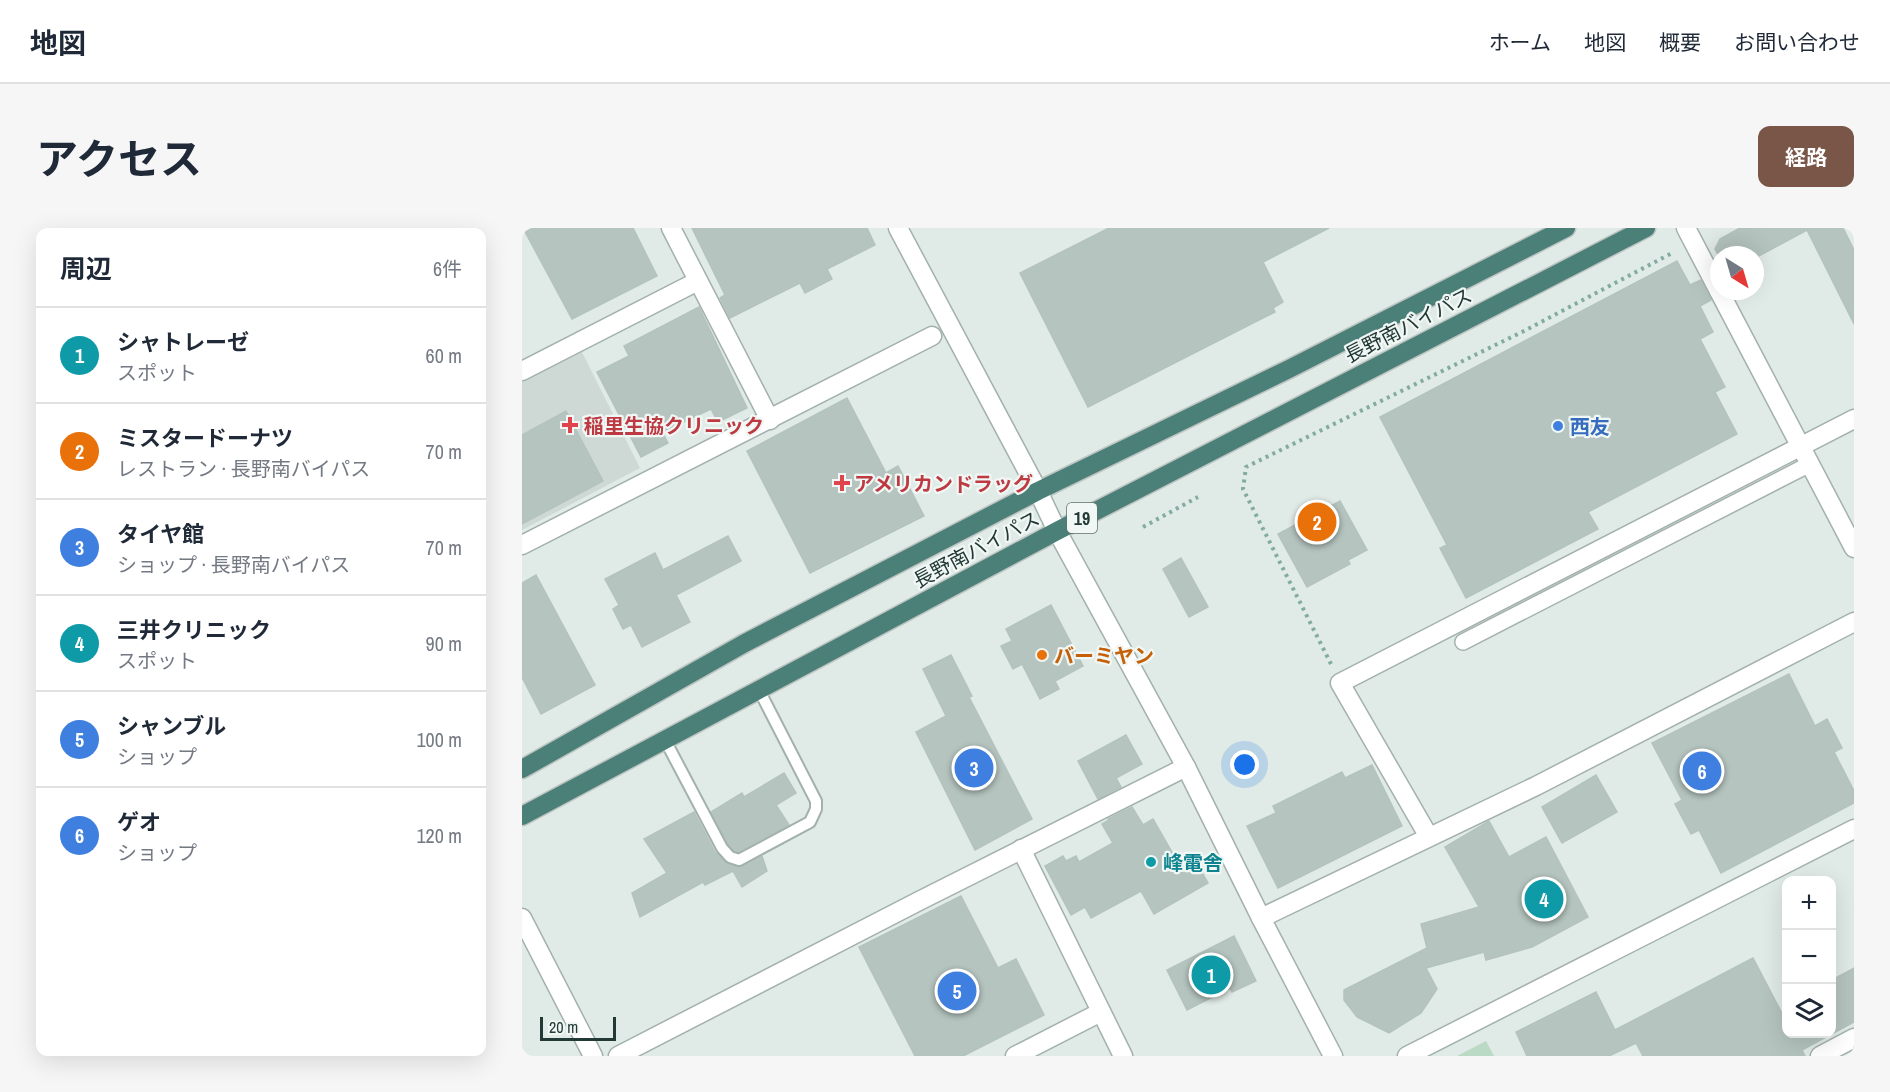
<!DOCTYPE html>
<html lang="ja">
<meta charset="utf-8">
<style>
:root{--surface:#fff;--page:#f6f6f7;--text:#1f2937;--muted:#747a83;--line:#e0e1e3;--accent:#7a5649}
body{margin:0;font-family:"Archivo Narrow","Noto Sans JP",sans-serif;background:var(--page);color:var(--text)}
.controls{position:absolute;right:18px;bottom:18px;display:grid;overflow:hidden;border-radius:12px;box-shadow:0 6px 24px #0002}
.controls button{width:54px;height:54px;display:grid;place-items:center;padding:0;border:0;border-bottom:2px solid var(--line);background:var(--surface);color:var(--text);font:30px sans-serif}
.compass{position:absolute;left:1188px;top:18px;width:54px;height:54px;border-radius:50%;background:var(--surface);box-shadow:0 6px 24px #0002;rotate:143deg}
.scale{position:absolute;left:18px;bottom:15px;width:76px;box-sizing:border-box;padding-left:6px;border:3px solid #223935;border-top:0;font-size:16px;line-height:21px;white-space:nowrap;color:#223935;-webkit-text-stroke:4px #f0f7f4;paint-order:stroke}
.you{position:absolute;left:723px;top:537px;width:21px;height:21px;margin:-15px;border:4px solid #fff;border-radius:50%;background:#1a73e8;box-shadow:0 0 0 9px #1a73e833}
.badge{display:grid;place-items:center;width:39px;height:39px;border-radius:50%;background:var(--accent);color:#fff;font-size:20px;font-weight:700}
.pin{position:absolute;translate:-50% -50%;border:3px solid #fff;box-shadow:0 2px 6px #0006}
.list{margin:0;padding:0;list-style:none}
h2{display:flex;justify-content:space-between;align-items:center;height:78px;margin:0;padding:0 24px;font-size:26px}
h2 small{font-size:20px;font-weight:400;color:var(--muted)}
.list li{display:grid;grid-template-columns:39px 1fr auto;gap:18px;align-items:center;box-sizing:border-box;height:96px;padding:0 24px;border-top:2px solid var(--line)}
.list b{display:block;font-size:22px;white-space:nowrap}
.list p{margin:0;font-size:20px;white-space:nowrap;color:var(--muted)}
.list em{font-size:20px;font-style:normal;color:var(--muted)}
.icon{flex:none;width:33px;height:33px;fill:none;stroke:currentColor;stroke-width:2;stroke-linecap:round;stroke-linejoin:round}
.map{position:relative;flex:none;width:1332px;height:828px;overflow:hidden;border-radius:12px}
header{display:flex;align-items:center;gap:36px;box-sizing:border-box;height:84px;padding:0 30px;background:var(--surface);border-bottom:2px solid var(--line)}
header strong{font-size:28px}
nav{display:flex;gap:33px;margin-inline-start:auto;font-size:21px}
.intro{display:flex;align-items:center;justify-content:space-between;box-sizing:border-box;height:144px;padding:0 36px}
h1{margin:0;font-size:42px}
.button{padding:15px 27px;border-radius:12px;background:var(--accent);color:#fff;font-size:21px;font-weight:700}
main{display:flex;gap:36px;padding:0 36px}
aside{flex:1;background:var(--surface);border-radius:12px;box-shadow:0 6px 24px #0002}
.map>svg:first-child{display:block}
.built{fill:#ced9d5}
.green{fill:#badac5}
.building{fill:#b5c4bf;stroke:#b3c3bd;stroke-width:1.5}
.lines{fill:none;stroke-linecap:round;stroke-linejoin:round}
.service-casing{stroke:#a3b1ad;stroke-width:14}
.pedestrian-casing{stroke:#a3b1ad;stroke-width:18}
.minor-casing{stroke:#a3b1ad;stroke-width:21}
.tertiary-casing{stroke:#a3b1ad;stroke-width:21}
.trunk-casing{stroke:#bdc4c2;stroke-width:21}
.path{stroke:#82aba2;stroke-width:4;stroke-dasharray:3 4.5;stroke-linecap:butt}
.service{stroke:#fff;stroke-width:10}
.pedestrian{stroke:#fff;stroke-width:15}
.minor{stroke:#fff;stroke-width:18}
.tertiary{stroke:#fff;stroke-width:18}
.trunk{stroke:#4b8078;stroke-width:18}
.health-dot{fill:#e0444e;stroke:#f0f7f4;stroke-width:2}
.shop-dot{fill:#3f7fe0;stroke:#f0f7f4;stroke-width:2}
.food-dot{fill:#e8710a;stroke:#f0f7f4;stroke-width:2}
.culture-dot{fill:#0f9aa8;stroke:#f0f7f4;stroke-width:2}
.labels{text-anchor:middle;dominant-baseline:central;stroke-width:4.5;stroke-linejoin:round;paint-order:stroke}
.shield{fill:#f0f7f4;stroke:#60726e;stroke-width:1.5}
.shield-label{font-size:18px;font-weight:bold;fill:#223935}
.street-label{font-size:20px;fill:#223935;stroke:#f0f7f4}
.health-label{font-size:20px;font-weight:bold;fill:#be3a42;stroke:#f0f7f4;text-anchor:start}
.shop-label{font-size:20px;font-weight:bold;fill:#366cbe;stroke:#f0f7f4;text-anchor:start}
.food-label{font-size:20px;font-weight:bold;fill:#c56008;stroke:#f0f7f4;text-anchor:start}
.culture-label{font-size:20px;font-weight:bold;fill:#0d838f;stroke:#f0f7f4;text-anchor:start}
</style>
<header>
<strong>地図</strong>
<nav><a>ホーム</a><a>地図</a><a>概要</a><a>お問い合わせ</a></nav>
</header>
<div class="intro"><h1>アクセス</h1><a class="button">経路</a></div>
<main>
<aside>
<h2>周辺<small>6件</small></h2>
<ul class="list">
<li><span class="badge" style="background:#0f9aa8">1</span><div><b>シャトレーゼ</b><p>スポット</p></div><em>60 m</em></li>
<li><span class="badge" style="background:#e8710a">2</span><div><b>ミスタードーナツ</b><p>レストラン · 長野南バイパス</p></div><em>70 m</em></li>
<li><span class="badge" style="background:#3f7fe0">3</span><div><b>タイヤ館</b><p>ショップ · 長野南バイパス</p></div><em>70 m</em></li>
<li><span class="badge" style="background:#0f9aa8">4</span><div><b>三井クリニック</b><p>スポット</p></div><em>90 m</em></li>
<li><span class="badge" style="background:#3f7fe0">5</span><div><b>シャンブル</b><p>ショップ</p></div><em>100 m</em></li>
<li><span class="badge" style="background:#3f7fe0">6</span><div><b>ゲオ</b><p>ショップ</p></div><em>120 m</em></li>
</ul>
</aside>
<div class="map">
<svg width="1332" height="828" viewBox="0 0 1332 828">
<rect width="100%" height="100%" fill="#e0eae6"/>
<polygon class="built" points="60,124 118,240 0,302 0,154"/>
<polygon class="green" points="964,813 972,828 935,828"/>
<g class="building">
<polygon points="1,0 111,0 135,48 50,91"/>
<polygon points="170,0 345,0 353,17 305,41 310,51 283,65 278,55 208,90 198,70 203,67"/>
<polygon points="587,0 807,0 741,34 761,74 751,80 753,84 566,179 498,45"/>
<polygon points="1218,0 1321,0 1332,22 1332,96 1285,2 1233,30 1233,27 1197,28 1193,21 1198,11"/>
<polygon points="1155,33 1168,57 1179,52 1189,72 1178,78 1191,104 1178,111 1203,159 1193,164 1215,206 1066,284 1076,301 944,370 918,320 925,317 858,189"/>
<polygon points="177,79 225,180 196,194 189,181 140,204 146,215 119,229 75,144 107,128 102,118"/>
<polygon points="325,170 364,245 376,238 402,288 288,345 225,223"/>
<polygon points="44,183 81,253 0,296 0,207"/>
<polygon points="818,273 845,322 826,332 828,336 785,359 756,306"/>
<polygon points="206,308 219,333 154,367 168,394 120,419 109,397 101,401 91,381 97,377 83,351 133,325 141,342"/>
<polygon points="659,330 686,379 667,389 641,341"/>
<polygon points="14,347 73,457 19,486 0,449 0,355"/>
<polygon points="529,377 561,438 533,453 537,461 518,471 500,436 491,441 479,418 490,413 484,401"/>
<polygon points="429,427 450,468 447,469 510,591 453,622 394,504 424,488 401,441"/>
<polygon points="1267,446 1293,498 1305,491 1320,520 1312,524 1332,563 1332,575 1199,645 1177,602 1169,606 1153,576 1160,572 1130,515"/>
<polygon points="604,507 620,536 594,550 599,559 576,571 556,533"/>
<polygon points="850,537 880,598 756,660 725,598 754,585 751,578 820,544 823,550"/>
<polygon points="262,545 274,565 254,577 267,597 216,624 212,623 206,616 189,584 220,565 222,569"/>
<polygon points="1074,547 1095,584 1040,615 1020,579"/>
<polygon points="610,579 621,597 631,591 659,640 673,632 686,655 632,686 619,663 569,690 563,679 549,687 523,638 541,628 544,633 554,628 557,634 591,615 580,596 587,592 586,591"/>
<polygon points="172,584 193,624 203,634 218,639 240,628 245,643 220,659 211,643 183,657 181,654 118,689 110,665 145,645 122,611"/>
<polygon points="967,593 987,629 1024,609 1066,689 1010,719 964,732 962,724 904,740 915,761 899,785 867,805 835,789 822,772 822,762 905,720 899,696 957,679 923,619"/>
<polygon points="439,668 476,740 494,731 522,787 441,828 393,828 337,719"/>
<polygon points="712,708 734,753 710,764 708,760 665,782 645,742"/>
<polygon points="1231,730 1264,793 1264,806 1310,806 1310,752 1332,740 1332,794 1280,822 1283,828 1121,828 1114,815 1087,828 1005,828 994,804 1074,764 1093,802"/>
</g>
<g class="lines">
<defs>
<polyline id="service" points="143,512 200,620 208,629 217,632 288,594 294,581 294,573 237,462"/>
<polyline id="pedestrian" points="941,414 1288,236"/>
<g id="minor">
<polyline points="149,0 248,192"/>
<polyline points="1164,0 1197,63"/>
<polyline points="1197,63 1332,320"/>
<polyline points="0,143 176,53"/>
<polyline points="0,317 410,108"/>
<polyline points="907,609 818,455 1332,191"/>
<polyline points="499,621 601,828"/>
<polyline points="0,690 71,828"/>
<polyline points="739,690 1014,558 1332,394"/>
<polyline points="96,828 399,672 664,539"/>
<polyline points="493,828 579,784"/>
<polyline points="1298,828 1332,810"/>
</g>
<g id="tertiary">
<polyline points="376,0 516,263 535,303 664,539 739,690 811,828"/>
<polyline points="885,828 1332,601"/>
</g>
<g id="trunk">
<polyline points="0,541 223,415 516,263 767,141 1044,0"/>
<polyline points="0,588 535,303 1124,0"/>
</g>
</defs>
<use href="#service" class="service-casing"/>
<use href="#pedestrian" class="pedestrian-casing"/>
<use href="#minor" class="minor-casing"/>
<use href="#tertiary" class="tertiary-casing"/>
<use href="#trunk" class="trunk-casing"/>
<g class="path">
<polyline points="621,299 676,269"/>
<polyline points="809,436 721,261 724,239 1000,104 1152,24"/>
</g>
<use href="#service" class="service"/>
<use href="#pedestrian" class="pedestrian"/>
<use href="#minor" class="minor"/>
<use href="#tertiary" class="tertiary"/>
<use href="#trunk" class="trunk"/>
</g>
<g class="health-dot">
<path d="M45 188h6v6h6v6h-6v6h-6v-6h-6v-6h6z"/>
<path d="M317 246h6v6h6v6h-6v6h-6v-6h-6v-6h6z"/>
</g>
<circle class="shop-dot" cx="1036" cy="198" r="6"/>
<circle class="food-dot" cx="520" cy="427" r="6"/>
<circle class="culture-dot" cx="629" cy="634" r="6"/>
<g class="labels">
<rect class="shield" x="545" y="275" width="30" height="30" rx="4.5"/>
<g class="shield-label">
<text x="560" y="290">19</text>
</g>
<g class="street-label">
<text transform="translate(886 97) rotate(-27)">長野南バイパス</text>
<text transform="translate(454 321) rotate(-28)">長野南バイパス</text>
</g>
<g class="health-label">
<text x="62" y="197">稲里生協クリニック</text>
<text x="332" y="255">アメリカンドラッグ</text>
</g>
<g class="shop-label">
<text x="1048" y="198">西友</text>
</g>
<g class="food-label">
<text x="532" y="427">バーミヤン</text>
</g>
<g class="culture-label">
<text x="641" y="634">峰電舎</text>
</g>
</g>
</svg>
<div class="controls">
<button>+</button>
<button>−</button>
<button><svg class="icon" aria-label="layers" viewBox="0 0 24 24"><path d="M12 4l9 5-9 5-9-5zM3 14l9 5 9-5"/></svg></button>
</div>
<svg class="compass" viewBox="-18 -18 36 36"><path d="M0-13l5 13h-10z" fill="#e53935"/><path d="M0 13l5-13h-10z" fill="#747a83"/></svg>
<div class="scale">20 m</div>
<div class="you"></div>
<div class="pin badge" style="left:689px;top:747px;background:#0f9aa8">1</div>
<div class="pin badge" style="left:795px;top:294px;background:#e8710a">2</div>
<div class="pin badge" style="left:452px;top:540px;background:#3f7fe0">3</div>
<div class="pin badge" style="left:1022px;top:671px;background:#0f9aa8">4</div>
<div class="pin badge" style="left:435px;top:763px;background:#3f7fe0">5</div>
<div class="pin badge" style="left:1180px;top:543px;background:#3f7fe0">6</div>
</div>
</main>
